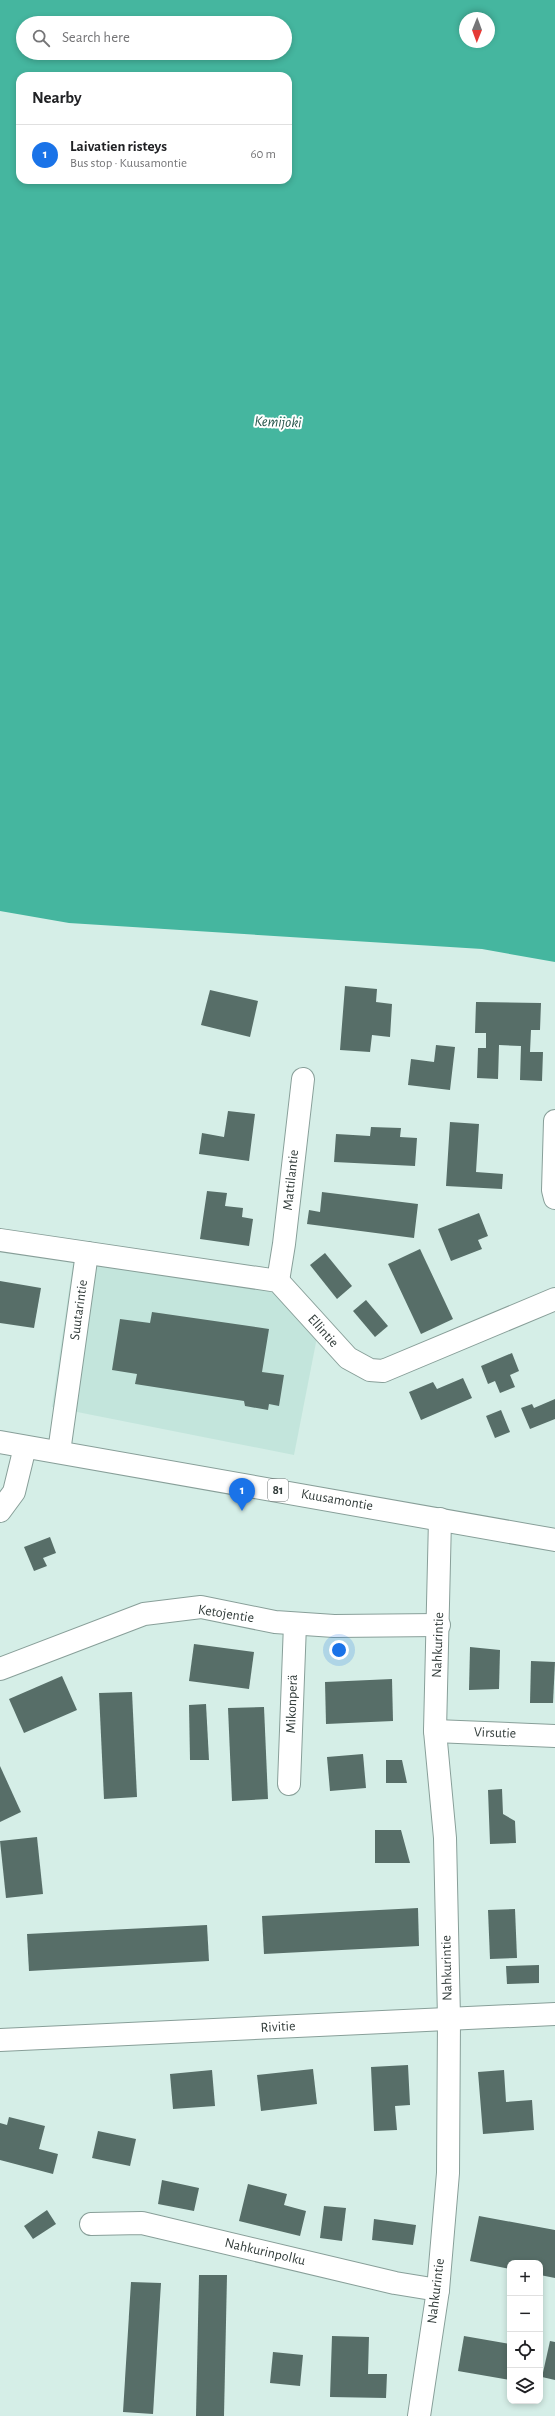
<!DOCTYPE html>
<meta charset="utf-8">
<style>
:root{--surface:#fff;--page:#f6f6f6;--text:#202124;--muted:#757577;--line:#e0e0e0;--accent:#1a73e8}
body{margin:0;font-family:"Alegreya Sans",sans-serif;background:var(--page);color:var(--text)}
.controls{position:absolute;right:12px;bottom:12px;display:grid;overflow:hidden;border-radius:8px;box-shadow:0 2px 6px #0003}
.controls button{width:36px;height:36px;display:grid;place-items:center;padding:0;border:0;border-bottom:1px solid var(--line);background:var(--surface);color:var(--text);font:20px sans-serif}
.compass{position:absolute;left:459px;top:12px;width:36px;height:36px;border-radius:50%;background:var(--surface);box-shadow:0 2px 6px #0003;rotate:181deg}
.you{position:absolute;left:339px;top:1650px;width:14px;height:14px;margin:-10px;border:3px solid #fff;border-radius:50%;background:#1a73e8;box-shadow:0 0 0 6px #1a73e833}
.badge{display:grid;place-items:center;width:26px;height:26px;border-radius:50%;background:var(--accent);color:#fff;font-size:13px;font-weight:700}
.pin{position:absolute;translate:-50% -33px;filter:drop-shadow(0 1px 2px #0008)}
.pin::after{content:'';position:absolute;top:21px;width:14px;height:12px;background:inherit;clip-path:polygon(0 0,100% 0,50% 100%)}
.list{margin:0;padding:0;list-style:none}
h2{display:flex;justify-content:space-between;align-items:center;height:52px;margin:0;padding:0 16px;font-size:17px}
h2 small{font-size:13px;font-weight:400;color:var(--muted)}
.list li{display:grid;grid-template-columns:26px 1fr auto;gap:12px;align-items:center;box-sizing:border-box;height:60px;padding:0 16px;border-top:1px solid var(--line)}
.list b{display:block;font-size:15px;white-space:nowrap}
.list p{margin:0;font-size:13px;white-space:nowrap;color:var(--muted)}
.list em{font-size:13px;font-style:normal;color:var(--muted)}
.icon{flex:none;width:22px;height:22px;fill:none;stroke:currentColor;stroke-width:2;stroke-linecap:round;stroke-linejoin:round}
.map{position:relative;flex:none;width:555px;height:2416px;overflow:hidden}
.search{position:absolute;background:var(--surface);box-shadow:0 2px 6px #0003;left:16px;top:16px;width:276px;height:44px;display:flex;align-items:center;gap:10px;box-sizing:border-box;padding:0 14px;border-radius:22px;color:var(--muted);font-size:15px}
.panel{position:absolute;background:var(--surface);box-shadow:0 2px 6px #0003;left:16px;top:72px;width:276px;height:112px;border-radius:12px}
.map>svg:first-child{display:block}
.built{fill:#c3e5dc}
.water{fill:#45b69f;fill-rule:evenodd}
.building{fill:#576e68}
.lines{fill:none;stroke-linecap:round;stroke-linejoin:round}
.minor-casing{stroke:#889f99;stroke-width:24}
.primary-casing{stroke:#889f99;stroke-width:24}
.minor{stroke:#fff;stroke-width:22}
.primary{stroke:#fff;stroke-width:22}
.labels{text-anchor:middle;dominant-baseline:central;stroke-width:4;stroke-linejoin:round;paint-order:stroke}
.shield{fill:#fff;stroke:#707776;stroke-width:1}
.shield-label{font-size:13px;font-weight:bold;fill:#333d3b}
.street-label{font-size:14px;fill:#333d3b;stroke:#fff}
.water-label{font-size:15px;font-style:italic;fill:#28574d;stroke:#fff}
</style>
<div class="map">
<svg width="555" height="2416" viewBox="0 0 555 2416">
<rect width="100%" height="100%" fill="#d5eee7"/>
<polygon class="built" points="74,1256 287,1292 320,1322 294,1455 52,1407"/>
<path class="water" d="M0 0H555V962L482 949 69 923 0 911ZM465 18H489V42H465ZM23 23H285V53H23ZM20 76H288V180H20Z"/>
<g class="building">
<polygon points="345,986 377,989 376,1002 392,1004 390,1037 372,1035 370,1052 340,1050"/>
<polygon points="210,990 258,1001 250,1037 201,1025"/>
<polygon points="476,1002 541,1003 540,1030 531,1030 530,1052 543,1052 542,1081 520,1080 521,1046 499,1045 498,1079 477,1078 478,1048 486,1048 486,1033 475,1033"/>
<polygon points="436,1045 455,1047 450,1090 408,1085 411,1059 434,1062"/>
<polygon points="228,1111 255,1114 249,1161 199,1154 202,1133 224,1137"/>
<polygon points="450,1122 479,1124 476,1172 503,1174 502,1189 446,1186"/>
<polygon points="371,1127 401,1128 400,1137 417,1138 415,1166 334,1162 336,1134 370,1136"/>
<polygon points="207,1191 227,1193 225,1206 243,1208 242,1217 253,1219 249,1246 200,1239"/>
<polygon points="322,1192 418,1204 414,1238 307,1224 309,1210 320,1212"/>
<polygon points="479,1213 488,1236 478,1240 482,1249 451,1261 438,1229"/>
<polygon points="420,1249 453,1319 421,1334 388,1264"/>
<polygon points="325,1253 352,1286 337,1299 310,1265"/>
<polygon points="0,1281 41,1288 34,1328 0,1323"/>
<polygon points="366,1300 388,1326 375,1337 353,1311"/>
<polygon points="152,1312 269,1329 262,1372 284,1375 279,1406 269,1404 268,1410 245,1406 244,1401 135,1384 137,1374 112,1370 120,1319 150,1323"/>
<polygon points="512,1353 519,1371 510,1375 515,1387 500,1393 495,1381 488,1384 481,1366"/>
<polygon points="463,1378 472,1398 421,1420 409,1392 433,1382 437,1389"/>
<polygon points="555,1399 555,1419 530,1429 521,1408 532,1404 534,1408"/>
<polygon points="501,1410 510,1432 495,1438 486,1416"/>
<polygon points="50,1537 56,1553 43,1558 47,1566 34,1571 24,1547"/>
<polygon points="194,1644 254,1652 249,1689 189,1681"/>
<polygon points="470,1647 500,1650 499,1689 469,1690"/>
<polygon points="531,1661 555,1662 553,1703 530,1703"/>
<polygon points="62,1676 77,1710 24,1733 9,1699"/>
<polygon points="392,1679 393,1721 326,1724 325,1682"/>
<polygon points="132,1692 137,1797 104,1799 99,1693"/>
<polygon points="206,1704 209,1760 190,1760 189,1705"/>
<polygon points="264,1707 268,1799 232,1801 228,1708"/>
<polygon points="363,1754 366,1788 330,1791 327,1757"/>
<polygon points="386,1760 402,1760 407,1783 386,1783"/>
<polygon points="0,1766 21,1812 0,1822"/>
<polygon points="502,1789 503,1814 515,1821 516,1843 490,1844 488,1790"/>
<polygon points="375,1830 401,1830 410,1863 375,1863"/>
<polygon points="37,1837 43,1894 6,1898 0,1841"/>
<polygon points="418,1908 419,1946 264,1954 262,1916"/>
<polygon points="515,1909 517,1958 490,1959 488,1910"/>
<polygon points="207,1925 209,1961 29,1971 27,1934"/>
<polygon points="539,1965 539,1983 507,1984 506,1966"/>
<polygon points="408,2065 410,2105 395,2106 397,2130 374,2131 371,2067"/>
<polygon points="313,2069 317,2104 261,2111 257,2075"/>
<polygon points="212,2070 215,2106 173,2109 170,2074"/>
<polygon points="504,2070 506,2102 532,2100 534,2130 483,2134 478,2072"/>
<polygon points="9,2117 45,2126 39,2149 58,2154 53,2174 0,2160 0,2123 7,2125"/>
<polygon points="98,2131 136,2139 130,2166 92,2158"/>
<polygon points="162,2180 199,2188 194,2211 158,2204"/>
<polygon points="248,2184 287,2194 284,2205 306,2211 300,2236 239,2221"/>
<polygon points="324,2206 346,2208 342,2241 320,2238"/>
<polygon points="47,2210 56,2224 33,2239 24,2226"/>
<polygon points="479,2216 555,2230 555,2278 540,2275 540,2263 510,2263 510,2269 470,2261"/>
<polygon points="374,2219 416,2225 413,2245 372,2240"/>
<polygon points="199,2275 227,2275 224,2416 196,2416"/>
<polygon points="131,2282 161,2283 153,2414 123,2412"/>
<polygon points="332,2336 369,2337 368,2374 387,2374 386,2398 330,2397"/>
<polygon points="464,2336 510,2344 510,2380 458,2371"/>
<polygon points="550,2341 555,2342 555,2380 542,2377"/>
<polygon points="273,2352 303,2355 300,2386 270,2383"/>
</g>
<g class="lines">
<defs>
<g id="minor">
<polyline points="555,1121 553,1190 555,1198"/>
<polyline points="0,1240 278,1281 348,1358 370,1370 383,1371 555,1299"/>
<polyline points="278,1281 284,1244 303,1079"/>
<polyline points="59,1452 87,1253"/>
<polyline points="0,1511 14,1492 25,1447"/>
<polyline points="0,1669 144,1614 201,1607 275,1622 334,1626 439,1625"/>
<polyline points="435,1731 555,1736"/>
<polyline points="289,1784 295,1624"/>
<polyline points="0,2040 555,2014"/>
<polyline points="91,2224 142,2223 395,2283 438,2290"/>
<polyline points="419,2416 438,2290 448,2173 449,2019 445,1838 435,1731 440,1519"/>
</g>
<polyline id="primary" points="0,1442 555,1540"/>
</defs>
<use href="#minor" class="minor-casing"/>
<use href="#primary" class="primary-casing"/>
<use href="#minor" class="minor"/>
<use href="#primary" class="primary"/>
</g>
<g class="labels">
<rect class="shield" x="268" y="1479" width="20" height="22" rx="3"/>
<g class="shield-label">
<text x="278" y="1490">81</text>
</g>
<g class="street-label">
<text transform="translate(291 1180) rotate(-84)">Mattilantie</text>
<text transform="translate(79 1310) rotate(-82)">Suutarintie</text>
<text transform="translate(323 1331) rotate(48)">Ellintie</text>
<text transform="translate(337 1500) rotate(10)">Kuusamontie</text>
<text transform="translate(226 1614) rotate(9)">Ketojentie</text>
<text transform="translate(438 1645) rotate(-88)">Nahkurintie</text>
<text transform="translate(292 1704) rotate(-88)">Mikonperä</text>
<text transform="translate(495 1733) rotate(2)">Virsutie</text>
<text transform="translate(447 1968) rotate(-91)">Nahkurintie</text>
<text transform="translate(278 2027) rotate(-3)">Rivitie</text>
<text transform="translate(265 2252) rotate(13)">Nahkurinpolku</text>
<text transform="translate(436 2291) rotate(-83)">Nahkurintie</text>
</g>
<g class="water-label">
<text transform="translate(278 422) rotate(2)">Kemijoki</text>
</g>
</g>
</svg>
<div class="controls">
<button>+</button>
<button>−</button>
<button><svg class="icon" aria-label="locate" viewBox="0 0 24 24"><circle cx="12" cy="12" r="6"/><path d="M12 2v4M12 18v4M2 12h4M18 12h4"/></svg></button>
<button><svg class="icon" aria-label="layers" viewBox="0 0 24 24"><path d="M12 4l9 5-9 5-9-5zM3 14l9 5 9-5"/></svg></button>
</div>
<svg class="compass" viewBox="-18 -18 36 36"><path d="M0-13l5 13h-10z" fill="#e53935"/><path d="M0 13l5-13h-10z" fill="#757577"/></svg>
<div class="you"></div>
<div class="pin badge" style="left:242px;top:1511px">1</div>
<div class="search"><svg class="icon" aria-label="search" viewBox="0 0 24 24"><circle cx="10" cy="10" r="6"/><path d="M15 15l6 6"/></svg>Search here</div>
<section class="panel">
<h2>Nearby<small></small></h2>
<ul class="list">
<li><span class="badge">1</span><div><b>Laivatien risteys</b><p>Bus stop · Kuusamontie</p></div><em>60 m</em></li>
</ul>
</section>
</div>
